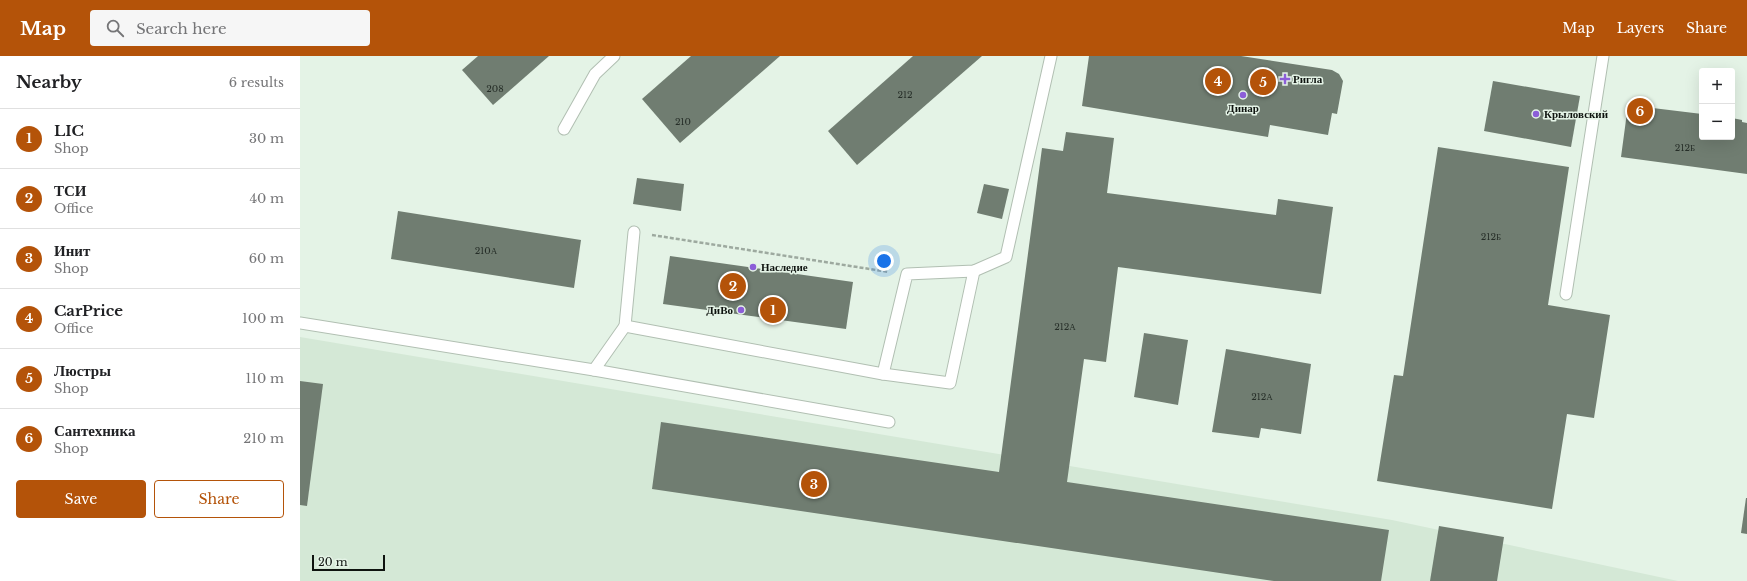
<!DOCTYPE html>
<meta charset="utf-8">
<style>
:root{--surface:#fff;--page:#f6f6f6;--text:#202124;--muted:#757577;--line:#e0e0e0;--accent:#b45309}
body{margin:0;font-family:"Libre Baskerville",serif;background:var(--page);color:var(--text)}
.controls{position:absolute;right:12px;top:12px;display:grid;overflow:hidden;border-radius:4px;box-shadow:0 4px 16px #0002}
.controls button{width:36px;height:36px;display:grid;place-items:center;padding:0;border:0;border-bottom:1px solid var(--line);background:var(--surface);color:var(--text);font:20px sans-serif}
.scale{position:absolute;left:12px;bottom:10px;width:73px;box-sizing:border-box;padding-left:4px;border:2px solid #0e130f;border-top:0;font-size:11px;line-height:14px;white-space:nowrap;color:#0e130f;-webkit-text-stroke:3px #e4f3e6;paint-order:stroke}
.you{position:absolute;left:584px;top:205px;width:14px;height:14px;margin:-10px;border:3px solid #fff;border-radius:50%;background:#1a73e8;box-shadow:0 0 0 6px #1a73e833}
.badge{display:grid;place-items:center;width:26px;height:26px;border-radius:50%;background:var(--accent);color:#fff;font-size:13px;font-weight:700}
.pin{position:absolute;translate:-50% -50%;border:2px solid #fff;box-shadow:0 1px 4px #0006}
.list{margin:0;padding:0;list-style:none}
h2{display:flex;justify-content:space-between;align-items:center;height:52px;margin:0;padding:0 16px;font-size:17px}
h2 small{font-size:13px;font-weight:400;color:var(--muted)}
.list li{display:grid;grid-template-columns:26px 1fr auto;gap:12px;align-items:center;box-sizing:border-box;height:60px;padding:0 16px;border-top:1px solid var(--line)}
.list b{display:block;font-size:15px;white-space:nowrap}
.list p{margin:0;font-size:13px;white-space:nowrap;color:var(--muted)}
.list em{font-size:13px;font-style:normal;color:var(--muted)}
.actions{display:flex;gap:8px;padding:12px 16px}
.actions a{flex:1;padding:9px 0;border:1px solid var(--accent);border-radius:4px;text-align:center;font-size:14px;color:var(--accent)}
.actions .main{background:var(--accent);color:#fff}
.icon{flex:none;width:22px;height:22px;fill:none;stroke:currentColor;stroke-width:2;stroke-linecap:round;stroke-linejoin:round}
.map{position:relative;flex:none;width:1447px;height:525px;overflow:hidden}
header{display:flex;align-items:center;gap:24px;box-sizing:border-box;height:56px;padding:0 20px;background:var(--accent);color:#fff}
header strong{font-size:19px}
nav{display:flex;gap:22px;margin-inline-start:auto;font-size:14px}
.search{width:280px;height:36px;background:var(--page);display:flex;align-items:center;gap:10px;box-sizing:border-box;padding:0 14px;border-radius:4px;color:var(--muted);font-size:15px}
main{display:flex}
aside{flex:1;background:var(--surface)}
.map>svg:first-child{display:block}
.built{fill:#d4e8d6}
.building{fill:#707d71}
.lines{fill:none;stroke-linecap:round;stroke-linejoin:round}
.lane-casing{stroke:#b1bfb2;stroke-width:13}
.path{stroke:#9da99f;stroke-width:2.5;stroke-dasharray:4 2;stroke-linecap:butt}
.lane{stroke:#fff;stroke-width:11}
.poi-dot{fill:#8c5ed8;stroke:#e4f3e6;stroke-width:1.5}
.labels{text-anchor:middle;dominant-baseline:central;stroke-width:3;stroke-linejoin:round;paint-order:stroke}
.number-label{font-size:9px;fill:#262e28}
.poi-label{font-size:11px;font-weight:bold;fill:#0e130f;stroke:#e4f3e6;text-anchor:start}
</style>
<header>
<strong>Map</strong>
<div class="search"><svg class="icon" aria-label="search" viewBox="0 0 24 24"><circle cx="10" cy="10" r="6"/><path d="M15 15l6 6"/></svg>Search here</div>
<nav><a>Map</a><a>Layers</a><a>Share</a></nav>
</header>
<main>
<aside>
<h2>Nearby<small>6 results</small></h2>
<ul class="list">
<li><span class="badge">1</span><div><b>LIC</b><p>Shop</p></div><em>30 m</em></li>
<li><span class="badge">2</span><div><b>ТСИ</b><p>Office</p></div><em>40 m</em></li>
<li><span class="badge">3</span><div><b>Инит</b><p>Shop</p></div><em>60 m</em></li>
<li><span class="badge">4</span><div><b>CarPrice</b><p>Office</p></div><em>100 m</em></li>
<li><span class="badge">5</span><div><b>Люстры</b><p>Shop</p></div><em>110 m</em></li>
<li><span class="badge">6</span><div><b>Сантехника</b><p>Shop</p></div><em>210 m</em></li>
</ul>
<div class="actions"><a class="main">Save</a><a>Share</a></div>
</aside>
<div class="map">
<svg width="1447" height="525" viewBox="0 0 1447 525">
<rect width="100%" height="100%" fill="#e4f3e6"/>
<polygon class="built" points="0,281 1092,464 1378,525 0,525"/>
<g class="building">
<polygon points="178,0 249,0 193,49 162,14"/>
<polygon points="391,0 480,0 380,87 342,43"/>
<polygon points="613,0 682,0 557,109 528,75"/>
<polygon points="789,0 941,0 1032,14 1039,18 1043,25 1037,58 1032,57 1028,79 970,69 968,81 782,50"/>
<polygon points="1193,25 1280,40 1271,91 1184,75"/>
<polygon points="1328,49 1402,58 1402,81 1432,81 1432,62 1442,64 1442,66 1447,67 1447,118 1321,101"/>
<polygon points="766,76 814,82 807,137 976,159 978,143 1033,151 1021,238 818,211 806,306 784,303 767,426 1089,474 1081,525 974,525 352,433 361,366 699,416 742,92 763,95"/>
<polygon points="1138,91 1269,111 1248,249 1310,259 1294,362 1267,358 1252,453 1077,425 1094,319 1103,320"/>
<polygon points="337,122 384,128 381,155 333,148"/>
<polygon points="684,128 709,133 702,163 677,157"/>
<polygon points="98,155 281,184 274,232 91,203"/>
<polygon points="370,200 553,226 546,273 363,248"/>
<polygon points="844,277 888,284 878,349 834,341"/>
<polygon points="926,293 1011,308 1001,378 961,372 959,382 912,376"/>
<polygon points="0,325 23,328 7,450 0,449"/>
<polygon points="1446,442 1447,442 1447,478 1441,477"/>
<polygon points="1139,470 1204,481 1197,525 1130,525"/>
</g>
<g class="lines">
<defs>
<g id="lane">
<polyline points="264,73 295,18 314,0"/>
<polyline points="1266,238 1303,0"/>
<polyline points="0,267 294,314 325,270 583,318 607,218 674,215 706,201 751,0"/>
<polyline points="325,270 334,176"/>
<polyline points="294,314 589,366"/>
<polyline points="583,318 650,327 674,215"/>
</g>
</defs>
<use href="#lane" class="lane-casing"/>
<polyline class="path" points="352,179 589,216"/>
<use href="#lane" class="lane"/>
</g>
<g class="poi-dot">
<path d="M983 17h4v4h4v4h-4v4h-4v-4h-4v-4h4z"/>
<circle cx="943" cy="39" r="4"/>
<circle cx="1236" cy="58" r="4"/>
<circle cx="453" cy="211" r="4"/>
<circle cx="441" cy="254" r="4"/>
</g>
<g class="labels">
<g class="number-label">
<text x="195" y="32">208</text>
<text x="605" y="38">212</text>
<text x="383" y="65">210</text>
<text x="1385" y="91">212Б</text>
<text x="1191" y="180">212Б</text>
<text x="186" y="194">210А</text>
<text x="765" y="270">212А</text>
<text x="962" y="340">212А</text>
</g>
<g class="poi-label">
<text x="993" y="23">Ригла</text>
<text x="943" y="52" text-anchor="middle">Динар</text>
<text x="1244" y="58">Крыловский</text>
<text x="461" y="211">Наследие</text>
<text x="433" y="254" text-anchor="end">ДиВо</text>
</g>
</g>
</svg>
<div class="controls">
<button>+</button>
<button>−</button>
</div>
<div class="scale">20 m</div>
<div class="you"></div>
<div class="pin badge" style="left:473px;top:254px">1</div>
<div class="pin badge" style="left:433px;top:230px">2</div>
<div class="pin badge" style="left:514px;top:428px">3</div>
<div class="pin badge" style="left:918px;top:25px">4</div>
<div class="pin badge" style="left:963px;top:26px">5</div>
<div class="pin badge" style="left:1340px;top:55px">6</div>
</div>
</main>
